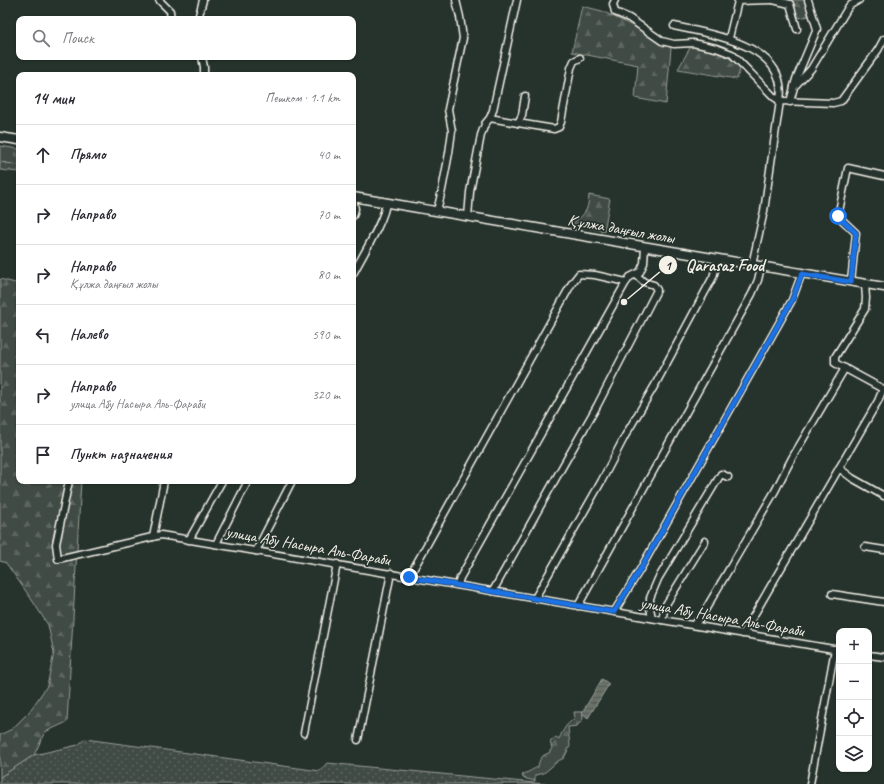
<!DOCTYPE html>
<html lang="ru">
<meta charset="utf-8">
<style>
:root{--surface:#fff;--page:#f2f2f3;--text:#2b2b33;--muted:#7c7c81;--line:#e1e1e2}
body{margin:0;font-family:Caveat,sans-serif;background:var(--page);color:var(--text)}
.controls{position:absolute;right:12px;bottom:12px;display:grid;overflow:hidden;border-radius:8px;box-shadow:0 1px 3px #0004}
.controls button{width:36px;height:36px;display:grid;place-items:center;padding:0;border:0;border-bottom:1px solid var(--line);background:var(--surface);color:var(--text);font:20px sans-serif}
.stop{position:absolute;width:12px;height:12px;margin:-9px;border:3px solid #1a73e8;border-radius:50%;background:#fff}
.stop.end{background:#1a73e8;border-color:#fff;box-shadow:0 1px 4px #0008}
.list{margin:0;padding:0;list-style:none}
h2{display:flex;justify-content:space-between;align-items:center;height:52px;margin:0;padding:0 16px;font-size:17px}
h2 small{font-size:13px;font-weight:400;color:var(--muted)}
.list li{display:grid;grid-template-columns:26px 1fr auto;gap:12px;align-items:center;box-sizing:border-box;height:60px;padding:0 16px;border-top:1px solid var(--line)}
.list b{display:block;font-size:15px;white-space:nowrap}
.list p{margin:0;font-size:13px;white-space:nowrap;color:var(--muted)}
.list em{font-size:13px;font-style:normal;color:var(--muted)}
.icon{flex:none;width:22px;height:22px;fill:none;stroke:currentColor;stroke-width:2;stroke-linecap:round;stroke-linejoin:round}
.map{position:relative;flex:none;width:884px;height:784px;overflow:hidden}
.search{position:absolute;background:var(--surface);box-shadow:0 1px 3px #0004;left:16px;top:16px;width:340px;height:44px;display:flex;align-items:center;gap:10px;box-sizing:border-box;padding:0 14px;border-radius:8px;color:var(--muted);font-size:15px}
.panel{position:absolute;background:var(--surface);box-shadow:0 1px 3px #0004;left:16px;top:72px;width:340px;height:412px;border-radius:8px}
.map>svg:first-child{display:block}
.grass{fill:url(#grass-dots);stroke:#9a9e96}
.forest{fill:url(#forest-firs);stroke:#9a9e96}
.water{fill:url(#water-rules);stroke:#9fa39b}
.lines{fill:none;stroke-linecap:round;stroke-linejoin:round}
.minor-casing{stroke:#f4f1e8;stroke-width:9}
.major-casing{stroke:#f4f1e8;stroke-width:11}
.minor{stroke:#26332d;stroke-width:6}
.major{stroke:#26332d;stroke-width:8}
.route{stroke:#1a73e8;stroke-width:5}
.labels{text-anchor:middle;dominant-baseline:central;stroke-width:3.5;stroke-linejoin:round;paint-order:stroke}
.street-label{font-size:16px;fill:#f4f1e8;stroke:#26332d}
.leader{fill:none;stroke:#f4f1e8;stroke-width:1.5}
.callout-dot{fill:#f4f1e8;stroke:#26332d;stroke-width:1.5}
.mark-label{font-size:12px;text-anchor:middle;font-weight:bold;fill:#111}
.callout-label{font-size:17px;text-anchor:middle;font-weight:bold;fill:#f4f1e8;stroke:#26332d;stroke-width:3.5;stroke-linejoin:round;paint-order:stroke}
</style>
<div class="map">
<svg width="884" height="784" viewBox="0 0 884 784">
<defs>
<pattern id="grass-dots" width="8" height="8" patternUnits="userSpaceOnUse"><rect width="8" height="8" fill="#414b45"/><path d="M2 2h.1M6 6h.1" fill="none" stroke="#5d6560" stroke-width="1.8" stroke-linecap="round"/></pattern>
<pattern id="forest-firs" width="22" height="20" patternUnits="userSpaceOnUse"><rect width="22" height="20" fill="#414b45"/><path d="M5 1l3.5 6h-7zM16 11l3.5 6h-7z" fill="#5d6560"/></pattern>
<pattern id="water-rules" width="6" height="5" patternUnits="userSpaceOnUse"><rect width="6" height="5" fill="#676f68"/><path d="M0 2.5h6" fill="none" stroke="#565a55"/></pattern>
</defs>
<rect width="100%" height="100%" fill="#26332d"/>
<filter id="ink" filterUnits="userSpaceOnUse"><feTurbulence type="fractalNoise" baseFrequency=".025" numOctaves="2"/><feDisplacementMap in="SourceGraphic" scale="8" xChannelSelector="R" yChannelSelector="G"/><feConvolveMatrix kernelMatrix="1 2 1 2 8 2 1 2 1" color-interpolation-filters="sRGB"/></filter>
<g filter="url(#ink)">
<g class="grass">
<polygon points="0,162 19,165 19,172 0,170"/>
<polygon points="85,739 320,771 327,763 545,784 0,784 0,777 34,755 78,745"/>
</g>
<g class="forest">
<polygon points="781,0 804,0 809,16 799,18 792,1"/>
<polygon points="582,6 602,11 647,33 671,48 666,104 635,98 638,65 572,52"/>
<path d="M691 46C713 47 722 53 741 66L737 79 678 69Z"/>
<polygon points="0,146 19,149 19,165 0,162"/>
<path d="M589 195 610 199 604 231 572 224C585 214 588 212 589 195Z"/>
<polygon points="0,279 19,284 19,481 81,481 67,722 45,732 34,755 0,777 0,735 12,729 29,712 47,686 54,653 48,625 30,597 6,563 0,561"/>
<path d="M574 712H582L583 719 577 726 568 727 570 746 564 758 558 761 544 773 535 775V781L523 778 522 774C530 772 531 770 538 767 539 759 542 755 549 753L552 748 550 742 556 737 559 739C563 730 567 723 575 718Z"/>
</g>
<polygon class="water" points="602,679 609,684 588,718 582,713"/>
<g class="lines">
<defs>
<g id="minor">
<polyline points="159,0 170,11 171,19"/>
<path d="M615 0 613 4 615 12 629 18 662 41 674 44 693 43 716 48 732 54 774 97 780 101C789 45 714 35 674 26"/>
<polyline points="773,0 790,4 797,29"/>
<polyline points="198,19 203,0"/>
<polyline points="729,38 738,1 772,0"/>
<polyline points="202,57 204,67 204,75"/>
<polyline points="794,86 796,79 817,29 808,0"/>
<polyline points="790,102 794,87 811,69 849,6 859,0"/>
<polyline points="490,118 518,123 522,115 525,96"/>
<polyline points="518,123 554,129 559,127 561,122 571,68 574,61 580,58"/>
<polyline points="437,211 442,190 449,153 452,131 448,109 463,38 460,17 456,0"/>
<polyline points="353,216 355,209 353,197"/>
<polyline points="468,217 470,192 481,135 485,124 490,118 493,110 517,0"/>
<polyline points="752,265 764,211 780,101 833,103 841,101 878,50 884,39"/>
<path d="M353 274C361 258 386 218 386 202"/>
<polyline points="851,282 856,233 838,216 848,168 884,176"/>
<polyline points="839,468 852,478 884,496"/>
<polyline points="69,481 56,544 58,559 161,535 839,650"/>
<polyline points="153,537 164,481"/>
<polyline points="189,540 222,481"/>
<polyline points="216,544 248,481"/>
<polyline points="865,547 884,550"/>
<polyline points="256,551 292,481"/>
<polyline points="409,577 572,283 579,274 595,275 626,282"/>
<polyline points="458,585 460,578 625,284 630,277 640,272 644,263 645,247"/>
<polyline points="493,591 556,478 597,406 657,290 654,285 644,282 636,275"/>
<polyline points="832,594 884,602"/>
<polyline points="535,598 601,482 625,436 655,385 713,277 718,260"/>
<polyline points="578,606 752,294 758,280 761,267"/>
<polyline points="614,612 641,568 792,300 802,273"/>
<polyline points="652,618 650,608 650,598 658,579 721,474 728,477"/>
<polyline points="662,620 665,606 705,541"/>
<polyline points="694,625 701,617 775,491 792,458 845,368"/>
<polyline points="743,634 878,401 883,389 835,363 835,357 865,309 866,298 865,284"/>
<polyline points="869,655 884,657"/>
<polyline points="304,733 337,564"/>
<polyline points="358,740 391,573"/>
<polyline points="810,784 835,649"/>
</g>
<g id="major">
<polyline points="0,137 19,140"/>
<polyline points="353,197 884,287"/>
</g>
</defs>
<use href="#minor" class="minor-casing"/>
<use href="#major" class="major-casing"/>
<use href="#minor" class="minor"/>
<use href="#major" class="major"/>
</g>
</g>
<g class="lines" filter="url(#ink)">
<polyline class="route" points="409,577 614,612 641,568 792,300 802,274 851,282 856,233 838,216"/>
</g>
<g class="labels">
<g class="street-label">
<text transform="translate(621 229) rotate(10)">Құлжа даңғыл жолы</text>
<text transform="translate(308 546) rotate(10)">улица Абу Насыра Аль-Фараби</text>
<text transform="translate(722 617) rotate(10)">улица Абу Насыра Аль-Фараби</text>
</g>
</g>
<path class="leader" d="M624 302L668 265"/>
<g class="callout-dot">
<circle cx="624" cy="302" r="4"/>
<circle cx="668" cy="265" r="10"/>
</g>
<g class="mark-label">
<text x="668" y="270">1</text>
</g>
<g class="callout-label">
<text x="725" y="271">Qarasaz Food</text>
</g>
</svg>
<div class="controls">
<button>+</button>
<button>−</button>
<button><svg class="icon" aria-label="locate" viewBox="0 0 24 24"><circle cx="12" cy="12" r="6"/><path d="M12 2v4M12 18v4M2 12h4M18 12h4"/></svg></button>
<button><svg class="icon" aria-label="layers" viewBox="0 0 24 24"><path d="M12 4l9 5-9 5-9-5zM3 14l9 5 9-5"/></svg></button>
</div>
<div class="stop" style="left:838px;top:216px"></div>
<div class="stop end" style="left:409px;top:577px"></div>
<div class="search"><svg class="icon" aria-label="search" viewBox="0 0 24 24"><circle cx="10" cy="10" r="6"/><path d="M15 15l6 6"/></svg>Поиск</div>
<section class="panel">
<h2>14 мин<small>Пешком · 1.1 km</small></h2>
<ul class="list">
<li><svg class="icon" aria-label="ahead" viewBox="0 0 24 24"><path d="M12 20V5M6 11l6-6 6 6"/></svg><div><b>Прямо</b></div><em>40 m</em></li>
<li><svg class="icon" aria-label="right" viewBox="0 0 24 24"><path d="M7 20v-9h11M14 6l5 5-5 5"/></svg><div><b>Направо</b></div><em>70 m</em></li>
<li><svg class="icon" aria-label="right" viewBox="0 0 24 24"><path d="M7 20v-9h11M14 6l5 5-5 5"/></svg><div><b>Направо</b><p>Құлжа даңғыл жолы</p></div><em>80 m</em></li>
<li><svg class="icon" aria-label="left" viewBox="0 0 24 24"><path d="M17 20v-9H6M10 6l-5 5 5 5"/></svg><div><b>Налево</b></div><em>590 m</em></li>
<li><svg class="icon" aria-label="right" viewBox="0 0 24 24"><path d="M7 20v-9h11M14 6l5 5-5 5"/></svg><div><b>Направо</b><p>улица Абу Насыра Аль-Фараби</p></div><em>320 m</em></li>
<li><svg class="icon" aria-label="arrive" viewBox="0 0 24 24"><path d="M6 21V4h12l-3 4 3 4H6"/></svg><div><b>Пункт назначения</b></div></li>
</ul>
</section>
</div>
